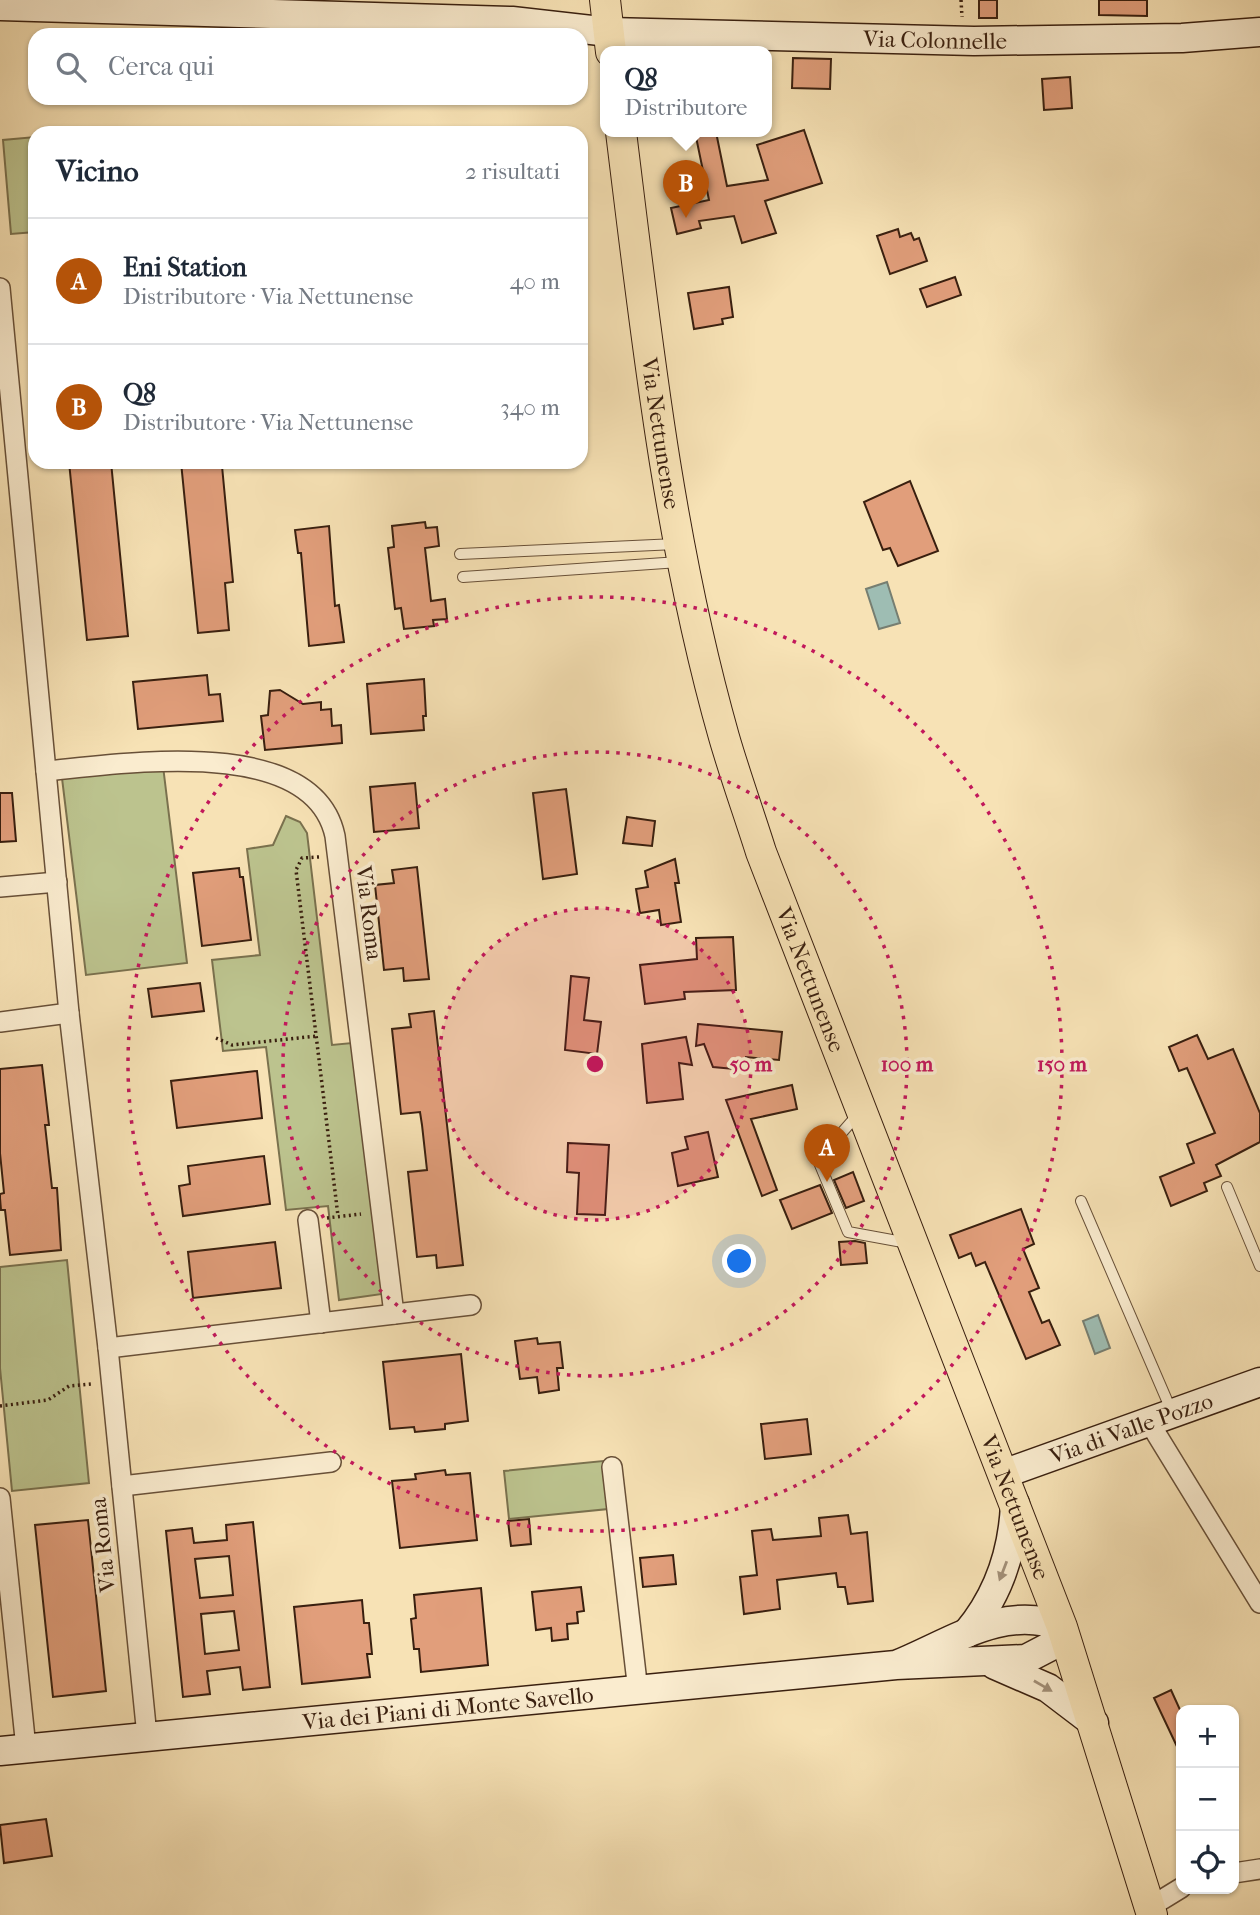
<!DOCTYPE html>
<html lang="it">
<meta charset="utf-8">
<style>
:root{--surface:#fff;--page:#f2f2f3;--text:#1f2937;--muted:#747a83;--line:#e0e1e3;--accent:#b45309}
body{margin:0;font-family:"IM FELL French Canon",serif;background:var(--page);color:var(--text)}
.controls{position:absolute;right:21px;bottom:21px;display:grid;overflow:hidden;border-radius:14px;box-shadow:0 2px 5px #0004}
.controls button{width:63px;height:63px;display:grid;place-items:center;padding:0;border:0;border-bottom:2px solid var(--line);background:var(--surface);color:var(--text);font:35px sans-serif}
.you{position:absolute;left:740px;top:1262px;width:24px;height:24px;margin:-18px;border:5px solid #fff;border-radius:50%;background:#1a73e8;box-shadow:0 0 0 10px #1a73e833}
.badge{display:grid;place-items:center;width:46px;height:46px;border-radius:50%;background:var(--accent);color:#fff;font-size:23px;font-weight:700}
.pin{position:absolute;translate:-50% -58px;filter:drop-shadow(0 2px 4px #0008)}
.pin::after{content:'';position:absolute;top:37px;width:24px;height:21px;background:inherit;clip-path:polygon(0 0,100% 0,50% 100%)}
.popup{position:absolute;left:600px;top:46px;width:172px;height:91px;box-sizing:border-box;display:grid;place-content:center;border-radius:14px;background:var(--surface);filter:drop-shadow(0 2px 5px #0005);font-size:23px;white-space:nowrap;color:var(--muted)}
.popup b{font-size:26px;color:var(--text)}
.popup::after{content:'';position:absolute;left:50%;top:100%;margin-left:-14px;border:14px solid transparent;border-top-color:var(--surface)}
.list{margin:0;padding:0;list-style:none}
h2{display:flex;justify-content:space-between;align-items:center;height:91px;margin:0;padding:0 28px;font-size:30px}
h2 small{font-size:23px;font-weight:400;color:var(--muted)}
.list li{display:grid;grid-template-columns:46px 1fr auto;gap:21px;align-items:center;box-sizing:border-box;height:126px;padding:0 28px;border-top:2px solid var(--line)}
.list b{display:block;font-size:26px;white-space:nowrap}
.list p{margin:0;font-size:23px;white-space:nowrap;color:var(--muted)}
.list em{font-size:23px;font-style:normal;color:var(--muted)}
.icon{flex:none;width:38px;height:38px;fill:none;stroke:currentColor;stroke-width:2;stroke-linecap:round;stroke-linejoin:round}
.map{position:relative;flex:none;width:1260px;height:1915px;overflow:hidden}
.search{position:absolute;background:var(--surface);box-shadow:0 2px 5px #0004;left:28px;top:28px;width:560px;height:77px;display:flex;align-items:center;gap:18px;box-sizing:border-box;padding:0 24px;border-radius:21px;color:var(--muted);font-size:26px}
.panel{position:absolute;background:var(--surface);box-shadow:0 2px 5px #0004;left:28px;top:126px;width:560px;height:343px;border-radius:21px}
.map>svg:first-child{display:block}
.green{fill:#bcc38e;stroke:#7a714e;stroke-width:2}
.water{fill:#9ebdb3;stroke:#767e71;stroke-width:2}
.building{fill:#e19e7b;stroke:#391f0f;stroke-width:2;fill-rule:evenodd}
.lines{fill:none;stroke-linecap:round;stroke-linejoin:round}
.lane-casing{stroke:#685038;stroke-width:12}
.street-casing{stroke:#685038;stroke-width:22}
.secondary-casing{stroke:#391f0f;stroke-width:31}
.primary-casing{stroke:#391f0f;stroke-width:32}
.path{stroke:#391f0f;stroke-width:3.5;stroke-dasharray:2 3.5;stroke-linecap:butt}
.lane{stroke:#faeccf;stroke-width:10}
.street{stroke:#faeccf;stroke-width:19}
.secondary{stroke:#faeccf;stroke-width:28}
.primary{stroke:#f7e2b5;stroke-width:30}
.oneway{fill:#a39079}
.ring{fill:none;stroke:#c2185b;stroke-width:3.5;stroke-dasharray:3.5 7}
.labels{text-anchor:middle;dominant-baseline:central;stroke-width:7;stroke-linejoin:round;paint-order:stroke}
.street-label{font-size:23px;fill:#391f0f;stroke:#faeccf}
.centre{fill:#c2185b;stroke:#faeccf;stroke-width:3.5}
.ring-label{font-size:21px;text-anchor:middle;font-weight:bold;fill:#c2185b;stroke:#faeccf;stroke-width:7;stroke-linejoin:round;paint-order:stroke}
</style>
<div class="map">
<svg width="1260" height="1915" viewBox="0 0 1260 1915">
<rect width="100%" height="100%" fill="#f7e2b5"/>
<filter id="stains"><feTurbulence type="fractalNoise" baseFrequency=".00286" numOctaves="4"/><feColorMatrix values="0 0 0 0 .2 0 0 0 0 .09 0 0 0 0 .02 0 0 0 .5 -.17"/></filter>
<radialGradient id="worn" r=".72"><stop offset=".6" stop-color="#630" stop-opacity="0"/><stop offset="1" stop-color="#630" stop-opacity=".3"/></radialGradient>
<g class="green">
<polygon points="35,137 35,232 11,234 3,140"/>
<polygon points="163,766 187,963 86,975 62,778"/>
<polygon points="286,816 300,822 307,833 332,1045 352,1043 382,1294 339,1300 328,1206 286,1210 266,1047 223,1051 212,960 260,955 247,849 273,845"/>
<polygon points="67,1260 89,1483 12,1491 0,1368 0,1267"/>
<polygon points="603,1461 608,1509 509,1519 504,1471"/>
</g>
<g class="water">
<polygon points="887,582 900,623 879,629 866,589"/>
<polygon points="1098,1315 1110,1348 1095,1354 1083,1321"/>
</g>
<g class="building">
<rect x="979" y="0" width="18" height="18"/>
<polygon points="1099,0 1147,0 1147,16 1099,15"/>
<polygon points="793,58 831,59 830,89 792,88"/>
<polygon points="1070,77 1072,108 1044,110 1042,79"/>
<polygon points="804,130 822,183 765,201 776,233 742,243 734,216 699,221 701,228 677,234 671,208 709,200 695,132 716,132 727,186 768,180 757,145"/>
<polygon points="898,229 900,237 911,233 914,240 919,238 927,261 890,274 877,236"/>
<polygon points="955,277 961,295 927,307 920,289"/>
<polygon points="729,287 733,317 722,319 723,324 694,329 688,293"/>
<polygon points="69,462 111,462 128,636 87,640"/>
<polygon points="181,462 213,462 213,467 222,466 233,582 225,583 229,630 198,633"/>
<polygon points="910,481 938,551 898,566 890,548 883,550 864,502"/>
<polygon points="425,522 426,528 437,527 439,546 425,548 431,601 445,599 447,619 433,620 434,626 404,629 401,608 395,609 388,548 394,547 392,526"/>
<polygon points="329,526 335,606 339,605 344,642 309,646 301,553 298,553 295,530"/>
<polygon points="207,675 209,695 220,694 223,721 138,729 133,682"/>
<polygon points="424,679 426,716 423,716 424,730 371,734 367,684"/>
<polygon points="280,690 303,704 321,702 321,710 331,709 332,726 341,725 342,743 265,750 261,716 268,715 270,691"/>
<polygon points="415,783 419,828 374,832 370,787"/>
<polygon points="566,789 577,874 543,879 533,793"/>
<polygon points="0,793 12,793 16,841 0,842"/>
<polygon points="627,817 655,821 652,846 623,843"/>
<polygon points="675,859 679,883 675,883 681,922 661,925 659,910 640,913 636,889 648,887 645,871"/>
<polygon points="417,867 429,979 404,981 403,968 384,970 375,885 394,883 392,870"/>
<polygon points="239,868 240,877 243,877 251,940 202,946 193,873"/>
<polygon points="733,937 736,990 684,992 685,999 645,1004 640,965 697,959 696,938"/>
<polygon points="571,976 589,978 584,1020 601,1022 597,1054 565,1050"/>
<polygon points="200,983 204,1011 152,1017 148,989"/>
<polygon points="434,1011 463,1265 437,1268 436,1255 417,1257 408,1172 427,1170 422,1125 420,1112 401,1114 392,1029 411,1027 409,1014"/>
<polygon points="698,1024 782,1032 779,1060 746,1057 745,1070 713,1067 704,1044 696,1046"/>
<polygon points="1197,1035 1208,1059 1233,1049 1260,1113 1260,1142 1216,1165 1221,1176 1204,1183 1207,1191 1171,1206 1160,1177 1194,1163 1187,1144 1215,1133 1187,1068 1179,1071 1169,1047"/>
<polygon points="686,1037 692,1065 679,1063 683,1099 647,1103 642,1044"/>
<polygon points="42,1065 49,1125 45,1125 52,1188 57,1188 61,1250 10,1255 5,1210 1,1210 0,1198 0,1194 4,1193 0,1153 0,1069"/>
<polygon points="257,1071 262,1118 177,1128 171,1081"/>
<polygon points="792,1085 797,1109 751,1119 777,1190 762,1196 726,1100"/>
<polygon points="708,1132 718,1177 678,1186 672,1153 688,1149 685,1137"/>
<polygon points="568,1143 609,1145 605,1215 577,1214 579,1173 567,1172"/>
<polygon points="264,1156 270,1204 183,1216 179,1186 190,1184 188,1166"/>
<polygon points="853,1172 864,1201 846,1208 834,1180"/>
<polygon points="820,1185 832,1213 792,1229 780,1200"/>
<polygon points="1021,1209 1034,1244 1023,1249 1039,1288 1029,1292 1042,1323 1049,1320 1060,1345 1026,1359 985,1262 976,1266 971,1253 959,1258 950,1235"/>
<polygon points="855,1241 865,1243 867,1263 841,1265 839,1242"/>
<polygon points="275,1242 281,1288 193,1298 188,1252"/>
<polygon points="537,1338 538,1344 560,1342 563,1368 557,1368 559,1390 539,1393 537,1377 520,1379 515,1341"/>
<polygon points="461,1354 468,1421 445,1424 445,1429 415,1432 414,1427 390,1429 383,1362"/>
<polygon points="807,1419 811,1454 765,1459 761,1424"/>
<polygon points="445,1470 446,1475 470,1473 477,1540 400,1548 392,1481 416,1479 415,1474"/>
<polygon points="848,1515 851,1534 867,1532 873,1601 848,1604 845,1587 838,1587 836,1573 777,1580 780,1609 744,1614 740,1577 757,1575 752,1531 771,1529 773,1540 821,1536 819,1518"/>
<polygon points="529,1519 531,1544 511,1546 508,1521"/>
<polygon points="88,1520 106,1691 53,1697 35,1525"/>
<path d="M253 1522 270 1687 243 1690 240 1667 207 1671 210 1694 183 1697 166 1531 192 1528 194 1543 227 1540 226 1525ZM229 1556 233 1595 200 1598 195 1559ZM234 1611 239 1650 205 1654 201 1614Z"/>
<polygon points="673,1555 676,1584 643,1587 640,1558"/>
<polygon points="581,1587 584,1611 577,1612 578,1623 567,1624 568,1639 552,1641 551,1628 536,1630 532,1592"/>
<polygon points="481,1588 488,1665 421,1672 419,1649 414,1649 411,1619 416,1618 414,1595"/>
<polygon points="362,1600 364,1623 369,1623 372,1654 367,1654 370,1677 302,1684 294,1607"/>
<polygon points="1171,1690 1181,1712 1181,1755 1154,1698"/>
<polygon points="46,1819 52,1856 4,1863 0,1825"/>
</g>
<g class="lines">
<defs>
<g id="lane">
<polyline points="460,554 676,544"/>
<polyline points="463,577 679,562"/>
<polyline points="859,1113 818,1160 848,1232 908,1243"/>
<polyline points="1227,1187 1260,1266"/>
<polyline points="1081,1201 1172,1412"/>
</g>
<g id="street">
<polyline points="0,288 69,1013 108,1348 147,1736"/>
<path d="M46 771C121 764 313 733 335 836L394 1314"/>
<polyline points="0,887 57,882"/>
<polyline points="0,1022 69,1013"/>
<polyline points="308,1220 321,1323"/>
<polyline points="108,1348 471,1305"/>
<polyline points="1149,1422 1260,1603"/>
<polyline points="612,1467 638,1691"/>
<polyline points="122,1486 331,1462"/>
<polyline points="0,1498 26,1748"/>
<polyline points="1234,1873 1260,1869"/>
<polyline points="1150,1907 1181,1888"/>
</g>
<g id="secondary">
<path id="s1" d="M0 6 512 21 609 32 974 41 1182 38 1260 32"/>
<path id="s2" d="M1003 1474 1260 1382"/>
<path d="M967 1633C998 1596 1013 1552 1015 1504"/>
<polyline points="995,1665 1048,1688 1094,1723"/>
<path id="s3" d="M0 1751 896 1665 1026 1659 1051 1646 1062 1627C1004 1603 949 1644 896 1665"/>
</g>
<g id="primary">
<polyline points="605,0 611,52"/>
<path id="s4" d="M621 132C646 334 668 540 724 737 735 775 749 814 761 852L1062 1627 1152 1915"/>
</g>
</defs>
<use href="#lane" class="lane-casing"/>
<use href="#street" class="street-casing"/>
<use href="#secondary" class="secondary-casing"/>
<use href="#primary" class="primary-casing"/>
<g class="path">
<polyline points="961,0 962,17"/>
<polyline points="319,857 302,858 296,870 338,1216"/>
<polyline points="216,1038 232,1045 317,1036"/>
<polyline points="327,1218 361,1214"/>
<polyline points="0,1406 48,1400 69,1386 91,1384"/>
</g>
<use href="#lane" class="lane"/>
<use href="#street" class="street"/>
<use href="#secondary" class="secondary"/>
<use href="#primary" class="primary"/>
</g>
<defs><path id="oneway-solid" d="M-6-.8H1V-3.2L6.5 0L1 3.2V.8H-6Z" transform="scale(1.75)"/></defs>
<g class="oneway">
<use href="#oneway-solid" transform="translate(1003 1571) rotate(111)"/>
<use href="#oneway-solid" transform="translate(1043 1686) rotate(30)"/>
</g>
<circle cx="595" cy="1064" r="156" fill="#c2185b" fill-opacity=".12"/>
<g class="ring">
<circle cx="595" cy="1064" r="156"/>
<circle cx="595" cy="1064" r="312"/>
<circle cx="595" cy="1064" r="467"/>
</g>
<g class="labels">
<g class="street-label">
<text stroke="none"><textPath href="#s1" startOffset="936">Via Colonnelle</textPath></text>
<text stroke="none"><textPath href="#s4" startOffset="304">Via Nettunense</textPath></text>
<text transform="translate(369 913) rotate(83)">Via Roma</text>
<text stroke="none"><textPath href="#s4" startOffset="872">Via Nettunense</textPath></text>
<text stroke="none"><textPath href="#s2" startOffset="136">Via di Valle Pozzo</textPath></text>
<text stroke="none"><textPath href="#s4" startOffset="1438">Via Nettunense</textPath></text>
<text transform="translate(103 1545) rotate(-96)">Via Roma</text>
<text stroke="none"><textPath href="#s3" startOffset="450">Via dei Piani di Monte Savello</textPath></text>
</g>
</g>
<circle cx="595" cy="1064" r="10" class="centre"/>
<g class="ring-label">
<text x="751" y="1071">50 m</text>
<text x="907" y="1071">100 m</text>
<text x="1062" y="1071">150 m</text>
</g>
<rect width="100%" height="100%" filter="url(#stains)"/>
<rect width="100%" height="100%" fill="url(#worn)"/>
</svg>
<div class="controls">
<button>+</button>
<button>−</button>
<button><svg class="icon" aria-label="locate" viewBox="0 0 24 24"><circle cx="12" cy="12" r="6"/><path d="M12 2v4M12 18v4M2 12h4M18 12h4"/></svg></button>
</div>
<div class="you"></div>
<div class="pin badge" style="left:827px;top:1182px">A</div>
<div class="pin badge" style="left:686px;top:218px">B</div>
<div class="popup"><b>Q8</b>Distributore</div>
<div class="search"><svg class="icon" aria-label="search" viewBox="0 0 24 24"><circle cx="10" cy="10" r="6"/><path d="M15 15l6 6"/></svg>Cerca qui</div>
<section class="panel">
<h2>Vicino<small>2 risultati</small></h2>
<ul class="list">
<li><span class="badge">A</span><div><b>Eni Station</b><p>Distributore · Via Nettunense</p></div><em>40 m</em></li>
<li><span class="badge">B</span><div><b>Q8</b><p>Distributore · Via Nettunense</p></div><em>340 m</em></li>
</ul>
</section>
</div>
